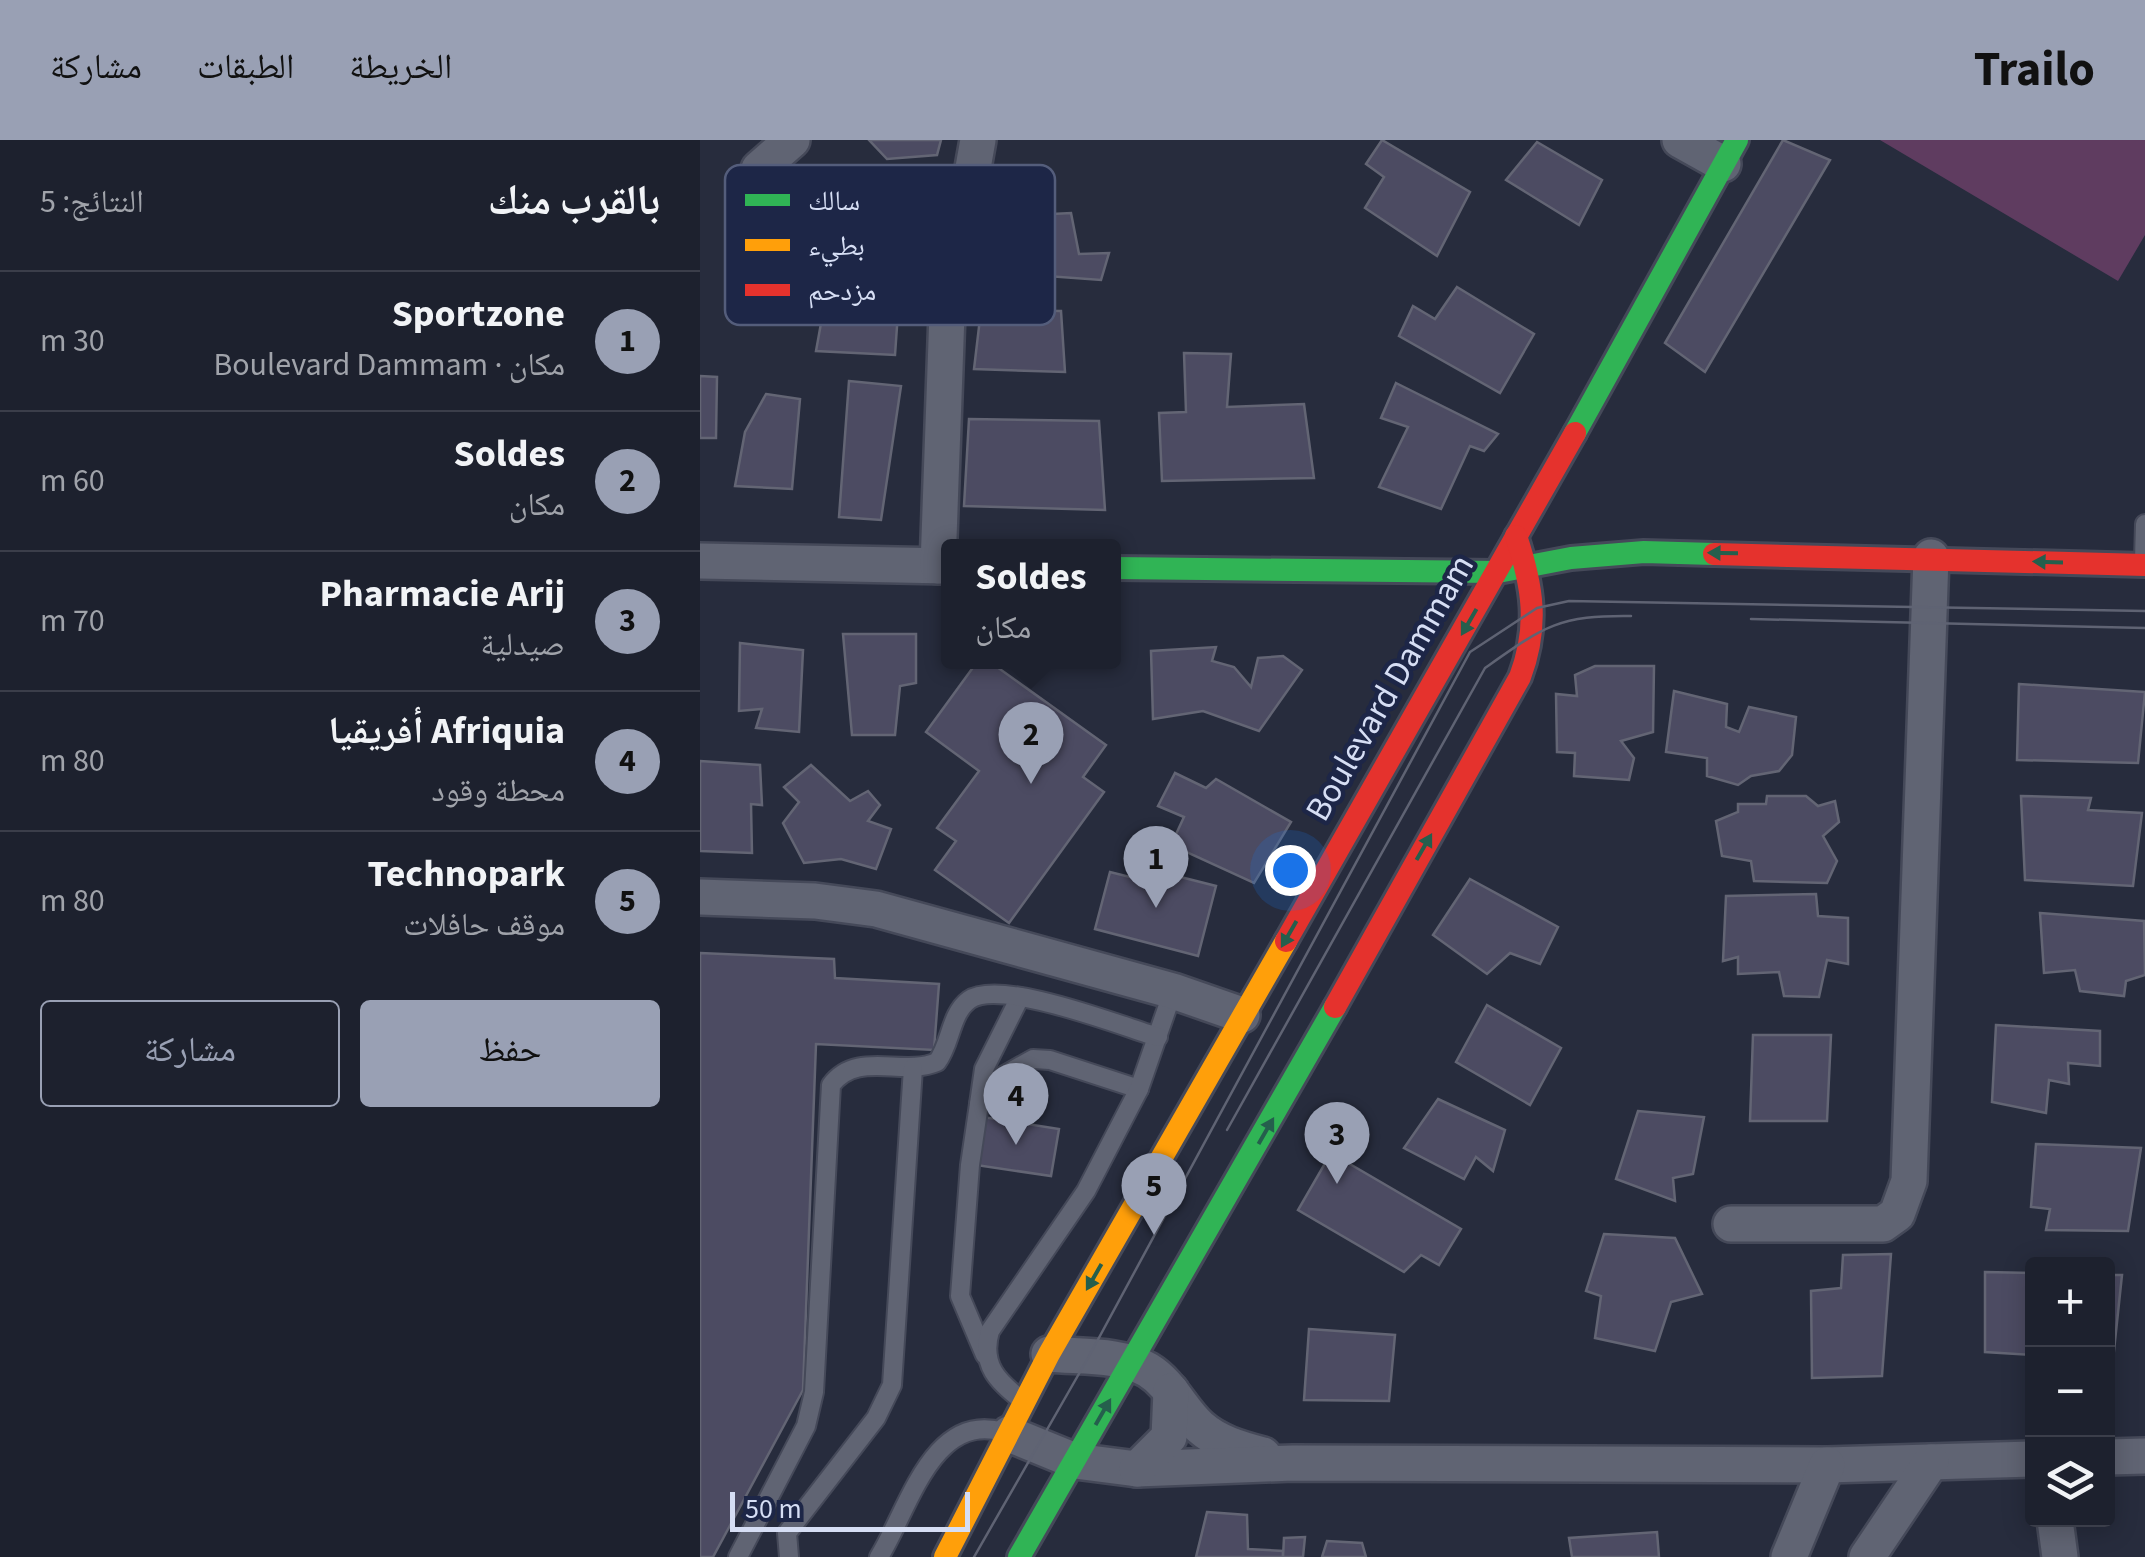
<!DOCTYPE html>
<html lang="ar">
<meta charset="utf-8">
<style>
:root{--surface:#1d212e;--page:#252936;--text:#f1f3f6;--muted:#a0a3aa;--line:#3b3e4a;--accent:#99a0b4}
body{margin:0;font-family:"Source Sans 3","Noto Naskh Arabic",sans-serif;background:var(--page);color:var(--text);direction:rtl}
.controls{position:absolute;right:30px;bottom:30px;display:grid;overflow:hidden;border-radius:10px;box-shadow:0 5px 25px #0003}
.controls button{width:90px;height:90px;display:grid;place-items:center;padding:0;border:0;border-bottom:2px solid var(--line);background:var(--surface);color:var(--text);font:50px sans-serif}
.scale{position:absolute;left:30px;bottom:25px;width:240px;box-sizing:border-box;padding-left:10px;border:5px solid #d6def4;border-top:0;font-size:28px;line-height:35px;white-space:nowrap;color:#d6def4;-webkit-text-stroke:8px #1d2647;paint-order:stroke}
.you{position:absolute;left:590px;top:730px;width:35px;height:35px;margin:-25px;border:8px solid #fff;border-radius:50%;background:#1a73e8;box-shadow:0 0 0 15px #1a73e833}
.badge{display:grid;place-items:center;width:65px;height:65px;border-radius:50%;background:var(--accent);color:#111;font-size:32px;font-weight:700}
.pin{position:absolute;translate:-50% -82px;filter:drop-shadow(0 2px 5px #0008)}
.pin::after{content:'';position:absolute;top:52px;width:35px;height:30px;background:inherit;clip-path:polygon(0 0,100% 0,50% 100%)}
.popup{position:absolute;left:241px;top:399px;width:180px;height:130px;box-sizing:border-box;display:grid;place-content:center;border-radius:10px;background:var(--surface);filter:drop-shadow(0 2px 8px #0005);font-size:32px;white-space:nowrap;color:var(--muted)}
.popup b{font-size:38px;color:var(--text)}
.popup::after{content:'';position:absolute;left:50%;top:100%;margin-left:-20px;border:20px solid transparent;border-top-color:var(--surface)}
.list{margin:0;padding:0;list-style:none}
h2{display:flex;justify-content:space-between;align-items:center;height:130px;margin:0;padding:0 40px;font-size:42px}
h2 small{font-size:32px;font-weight:400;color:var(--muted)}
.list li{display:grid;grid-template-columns:65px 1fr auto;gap:30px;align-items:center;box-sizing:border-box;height:140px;padding:0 40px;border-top:2px solid var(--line)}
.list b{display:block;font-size:38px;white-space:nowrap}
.list p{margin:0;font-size:32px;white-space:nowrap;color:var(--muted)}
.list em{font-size:32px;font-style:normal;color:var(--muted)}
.actions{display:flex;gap:20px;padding:30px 40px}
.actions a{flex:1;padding:22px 0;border:2px solid var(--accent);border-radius:10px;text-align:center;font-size:35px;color:var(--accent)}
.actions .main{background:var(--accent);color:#111}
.icon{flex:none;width:55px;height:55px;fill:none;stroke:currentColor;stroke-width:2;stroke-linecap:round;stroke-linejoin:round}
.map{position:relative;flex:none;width:1445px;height:1417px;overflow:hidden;direction:ltr}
header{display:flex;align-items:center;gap:60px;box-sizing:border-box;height:140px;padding:0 50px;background:var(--accent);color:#111}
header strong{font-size:48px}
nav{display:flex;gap:55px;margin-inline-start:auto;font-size:35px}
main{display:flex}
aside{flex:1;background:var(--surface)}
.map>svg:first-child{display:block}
.green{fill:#5f3c60}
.building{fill:#4c4b62;stroke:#636574;stroke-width:2.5}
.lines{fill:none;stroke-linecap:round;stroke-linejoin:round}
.lane-casing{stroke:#454959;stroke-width:22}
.street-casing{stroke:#454959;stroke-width:40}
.fast-casing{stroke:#454959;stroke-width:28}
.slow-casing{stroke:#454959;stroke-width:28}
.jam-casing{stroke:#454959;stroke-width:28}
.lane{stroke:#606473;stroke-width:18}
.street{stroke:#606473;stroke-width:35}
.fast{stroke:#30b455;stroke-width:22}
.slow{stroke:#ff9f0a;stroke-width:22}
.jam{stroke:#e5322d;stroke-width:22}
.tram{stroke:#5f6373;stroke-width:2.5}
.oneway{fill:#255f4d}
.labels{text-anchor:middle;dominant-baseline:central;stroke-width:9;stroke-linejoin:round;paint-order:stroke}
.street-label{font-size:35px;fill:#d6def4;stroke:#1d2647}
.key{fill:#1d2647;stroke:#545d7b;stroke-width:2.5}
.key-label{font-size:28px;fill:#d6def4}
</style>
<header>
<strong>Trailo</strong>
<nav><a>الخريطة</a><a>الطبقات</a><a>مشاركة</a></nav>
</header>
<main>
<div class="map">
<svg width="1445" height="1417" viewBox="0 0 1445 1417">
<rect width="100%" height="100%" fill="#272c3d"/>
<polygon class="green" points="1180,0 1445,0 1445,95 1418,141"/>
<g class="building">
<polygon points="169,0 241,0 237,15 187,19"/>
<polygon points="682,0 770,52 737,116 665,68 684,37 666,24"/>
<polygon points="1083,0 1130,20 1005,232 965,203"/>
<polygon points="837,2 902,40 879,85 806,40"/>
<polygon points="222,51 212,126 142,121 144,52"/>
<polygon points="371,73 379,114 409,113 401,140 294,132 293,77"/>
<polygon points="757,147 834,194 800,253 699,196 713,166 735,179"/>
<polygon points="127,150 199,158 195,215 116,211"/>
<polygon points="281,170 361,171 365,232 274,229"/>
<polygon points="484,213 531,214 527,267 604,264 614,338 462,341 459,273 486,272"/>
<polygon points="0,236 17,237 16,298 0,298"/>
<polygon points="149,241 201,246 181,380 139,377"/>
<polygon points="696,243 798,294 784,311 770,306 741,369 679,347 708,287 681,278"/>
<polygon points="66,254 100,259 92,349 35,346 45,292"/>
<polygon points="269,279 399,281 405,370 264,366"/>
<polygon points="143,494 216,494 216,543 200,546 195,595 152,595"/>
<polygon points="40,503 103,510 99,592 56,588 62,569 39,571"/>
<polygon points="516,507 512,521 534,527 551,547 558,518 583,516 602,530 559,591 503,571 453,579 451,511"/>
<polygon points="277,522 290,522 406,605 383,637 404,652 309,783 235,730 256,701 237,688 279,631 226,592"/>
<polygon points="895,526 954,526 953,592 921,601 934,618 929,640 874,636 875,613 857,612 856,554 877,556 875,535"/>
<polygon points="1319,544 1445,552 1438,623 1317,620"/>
<polygon points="974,551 1027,564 1026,587 1039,592 1049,567 1096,577 1092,615 1079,631 1051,636 1038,645 1007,636 1007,618 966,612"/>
<polygon points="0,621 60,625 62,665 51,664 52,713 0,711"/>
<polygon points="111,625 150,661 168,651 180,665 168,681 191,689 176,729 141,719 104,723 83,683 99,662 84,647"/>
<polygon points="475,633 506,648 516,639 591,682 554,743 471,705 484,677 458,666"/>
<polygon points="1067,656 1106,656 1118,666 1135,661 1139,682 1123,696 1137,721 1127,743 1054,741 1051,721 1022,716 1016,681 1038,672 1038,664 1066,664"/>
<polygon points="1321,656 1391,658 1388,670 1442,673 1433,746 1325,740"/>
<polygon points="437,726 516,746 498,816 395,789 410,732 434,738"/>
<polygon points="770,739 858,787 840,824 810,813 787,834 733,795"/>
<polygon points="1116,754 1118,776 1148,778 1148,824 1127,820 1119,857 1084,856 1079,832 1038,834 1038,817 1023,821 1026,756"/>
<polygon points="1340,773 1444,781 1445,835 1426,841 1424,856 1380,851 1375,830 1344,833"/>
<polygon points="0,813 134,819 135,838 239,844 234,910 116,904 103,1250 13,1417 0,1417"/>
<polygon points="787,865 861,908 830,965 756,922"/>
<polygon points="1296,885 1400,891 1400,926 1368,923 1369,944 1349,940 1346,973 1292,962"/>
<polygon points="1053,895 1131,895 1127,981 1050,981"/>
<polygon points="738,959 805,990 793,1031 776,1017 764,1039 704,1008"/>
<polygon points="938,971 1004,977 993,1034 973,1038 975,1061 916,1039"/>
<polygon points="283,977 359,989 351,1036 276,1025"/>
<polygon points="1336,1004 1441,1008 1428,1091 1346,1090 1350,1069 1331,1067"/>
<polygon points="631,1013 761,1089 739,1125 721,1115 704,1132 598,1070"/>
<polygon points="904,1094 975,1098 1002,1154 971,1162 955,1211 895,1198 901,1156 886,1151"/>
<polygon points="1191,1114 1182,1236 1112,1238 1111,1151 1141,1148 1143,1115"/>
<polygon points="1285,1132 1332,1133 1332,1215 1285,1212"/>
<polygon points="1408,1135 1422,1135 1413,1220 1408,1219"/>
<polygon points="609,1189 695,1195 689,1261 604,1260"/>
<polygon points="507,1372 547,1375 548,1409 583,1411 583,1417 496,1417"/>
<polygon points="957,1392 959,1417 872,1417 869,1398"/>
<polygon points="605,1397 603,1417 583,1417 584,1398"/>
<polygon points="627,1401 662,1403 666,1417 622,1417"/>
</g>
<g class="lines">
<defs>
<g id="lane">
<polyline points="1444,420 1445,384"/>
<polyline points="279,964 284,929 320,857"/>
<polyline points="285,1215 260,1156 270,1025 279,964 301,937 333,919 350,920 439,949"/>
<path d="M323 1261C298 1242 280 1225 290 1191L386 1051 439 949 473 851"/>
<path d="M38 1417 106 1286 114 1252 131 945C157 910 202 937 237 922 251 904 250 874 269 860 300 838 421 886 458 897"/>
<polyline points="89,1417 87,1393 176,1278 192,1245 213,928"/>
<path d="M179 1417C208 1371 232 1271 303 1292"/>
</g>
<g id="street">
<polyline points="980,0 1023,24"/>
<polyline points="59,29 92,0"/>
<polyline points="0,421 248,426"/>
<polyline points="238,426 247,173 278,0"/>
<polyline points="0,757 115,761 176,769 473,851 542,875"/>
<polyline points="1031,1084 1183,1084 1197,1074 1209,1041 1231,417"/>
<path d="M349 1214C380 1217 421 1214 448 1230 471 1244 481 1270 500 1287 518 1303 541 1309 563 1315"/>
<polyline points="309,1294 375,1321 437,1329 593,1323 1127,1325 1332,1319"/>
<polyline points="1408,1317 1445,1316"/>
<polyline points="437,1329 469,1297 471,1251"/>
<polyline points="1355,1380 1360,1417"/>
<polyline points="1089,1417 1127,1325"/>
<polyline points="1167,1417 1231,1322"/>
</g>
<g id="fast">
<polyline points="875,293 1037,0"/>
<polyline points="414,428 798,432 871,418 944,412 1014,414"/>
<polyline points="319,1417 635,867"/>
</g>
<polyline id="slow" points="245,1417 349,1214 586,801"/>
<g id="jam">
<polyline points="1014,414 1445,425"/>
<polyline points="586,801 875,293"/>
<path d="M635 867 820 537C839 486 833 447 816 396"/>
</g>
</defs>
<use href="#lane" class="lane-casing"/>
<use href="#street" class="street-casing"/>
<use href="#fast" class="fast-casing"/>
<use href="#slow" class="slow-casing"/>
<use href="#jam" class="jam-casing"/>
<use href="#lane" class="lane"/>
<use href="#street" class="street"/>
<use href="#fast" class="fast"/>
<use href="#slow" class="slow"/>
<use href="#jam" class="jam"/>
<g class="tram">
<polyline points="1051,479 1445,488"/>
<path d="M527 990 785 528C843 487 858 475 931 476"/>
<polyline points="274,1417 388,1218 770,512 837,468 869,461 1445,471"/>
</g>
</g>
<defs><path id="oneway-solid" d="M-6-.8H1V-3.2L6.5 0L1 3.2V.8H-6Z" transform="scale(2.5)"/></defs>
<g class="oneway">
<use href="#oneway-solid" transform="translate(1023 413) rotate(-179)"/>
<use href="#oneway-solid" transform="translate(1348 422) rotate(-178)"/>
<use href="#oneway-solid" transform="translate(769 482) rotate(120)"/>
<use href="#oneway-solid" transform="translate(724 707) rotate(-60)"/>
<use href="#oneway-solid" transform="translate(589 794) rotate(120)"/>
<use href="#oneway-solid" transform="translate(566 991) rotate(-60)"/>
<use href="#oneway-solid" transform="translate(394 1137) rotate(120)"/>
<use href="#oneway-solid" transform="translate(403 1272) rotate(-60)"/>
</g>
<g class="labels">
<g class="street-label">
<text transform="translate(690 548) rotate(-60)">Boulevard Dammam</text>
</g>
</g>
<rect x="25" y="25" width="330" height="160" rx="15" class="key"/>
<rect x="45" y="54" width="45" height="12" fill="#30b455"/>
<rect x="45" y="99" width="45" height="12" fill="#ff9f0a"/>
<rect x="45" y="144" width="45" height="12" fill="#e5322d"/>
<g class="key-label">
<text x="108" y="70">سالك</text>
<text x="108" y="115">بطيء</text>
<text x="108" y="160">مزدحم</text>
</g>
</svg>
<div class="controls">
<button>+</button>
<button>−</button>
<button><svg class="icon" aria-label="layers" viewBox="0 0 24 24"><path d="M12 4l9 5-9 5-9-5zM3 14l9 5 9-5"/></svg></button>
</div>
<div class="scale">50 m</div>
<div class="you"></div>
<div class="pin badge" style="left:456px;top:768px">1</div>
<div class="pin badge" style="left:331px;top:644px">2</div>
<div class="popup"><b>Soldes</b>مكان</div>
<div class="pin badge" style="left:637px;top:1044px">3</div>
<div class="pin badge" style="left:316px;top:1005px">4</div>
<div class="pin badge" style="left:454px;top:1095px">5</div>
</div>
<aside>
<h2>بالقرب منك<small>النتائج: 5</small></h2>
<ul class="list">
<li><span class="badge">1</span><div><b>Sportzone</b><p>مكان · Boulevard Dammam</p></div><em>30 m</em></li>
<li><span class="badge">2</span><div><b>Soldes</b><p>مكان</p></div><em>60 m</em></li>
<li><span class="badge">3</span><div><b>Pharmacie Arij</b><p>صيدلية</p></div><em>70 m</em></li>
<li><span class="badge">4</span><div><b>Afriquia أفريقيا</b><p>محطة وقود</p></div><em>80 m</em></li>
<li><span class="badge">5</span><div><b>Technopark</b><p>موقف حافلات</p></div><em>80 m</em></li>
</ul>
<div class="actions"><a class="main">حفظ</a><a>مشاركة</a></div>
</aside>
</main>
